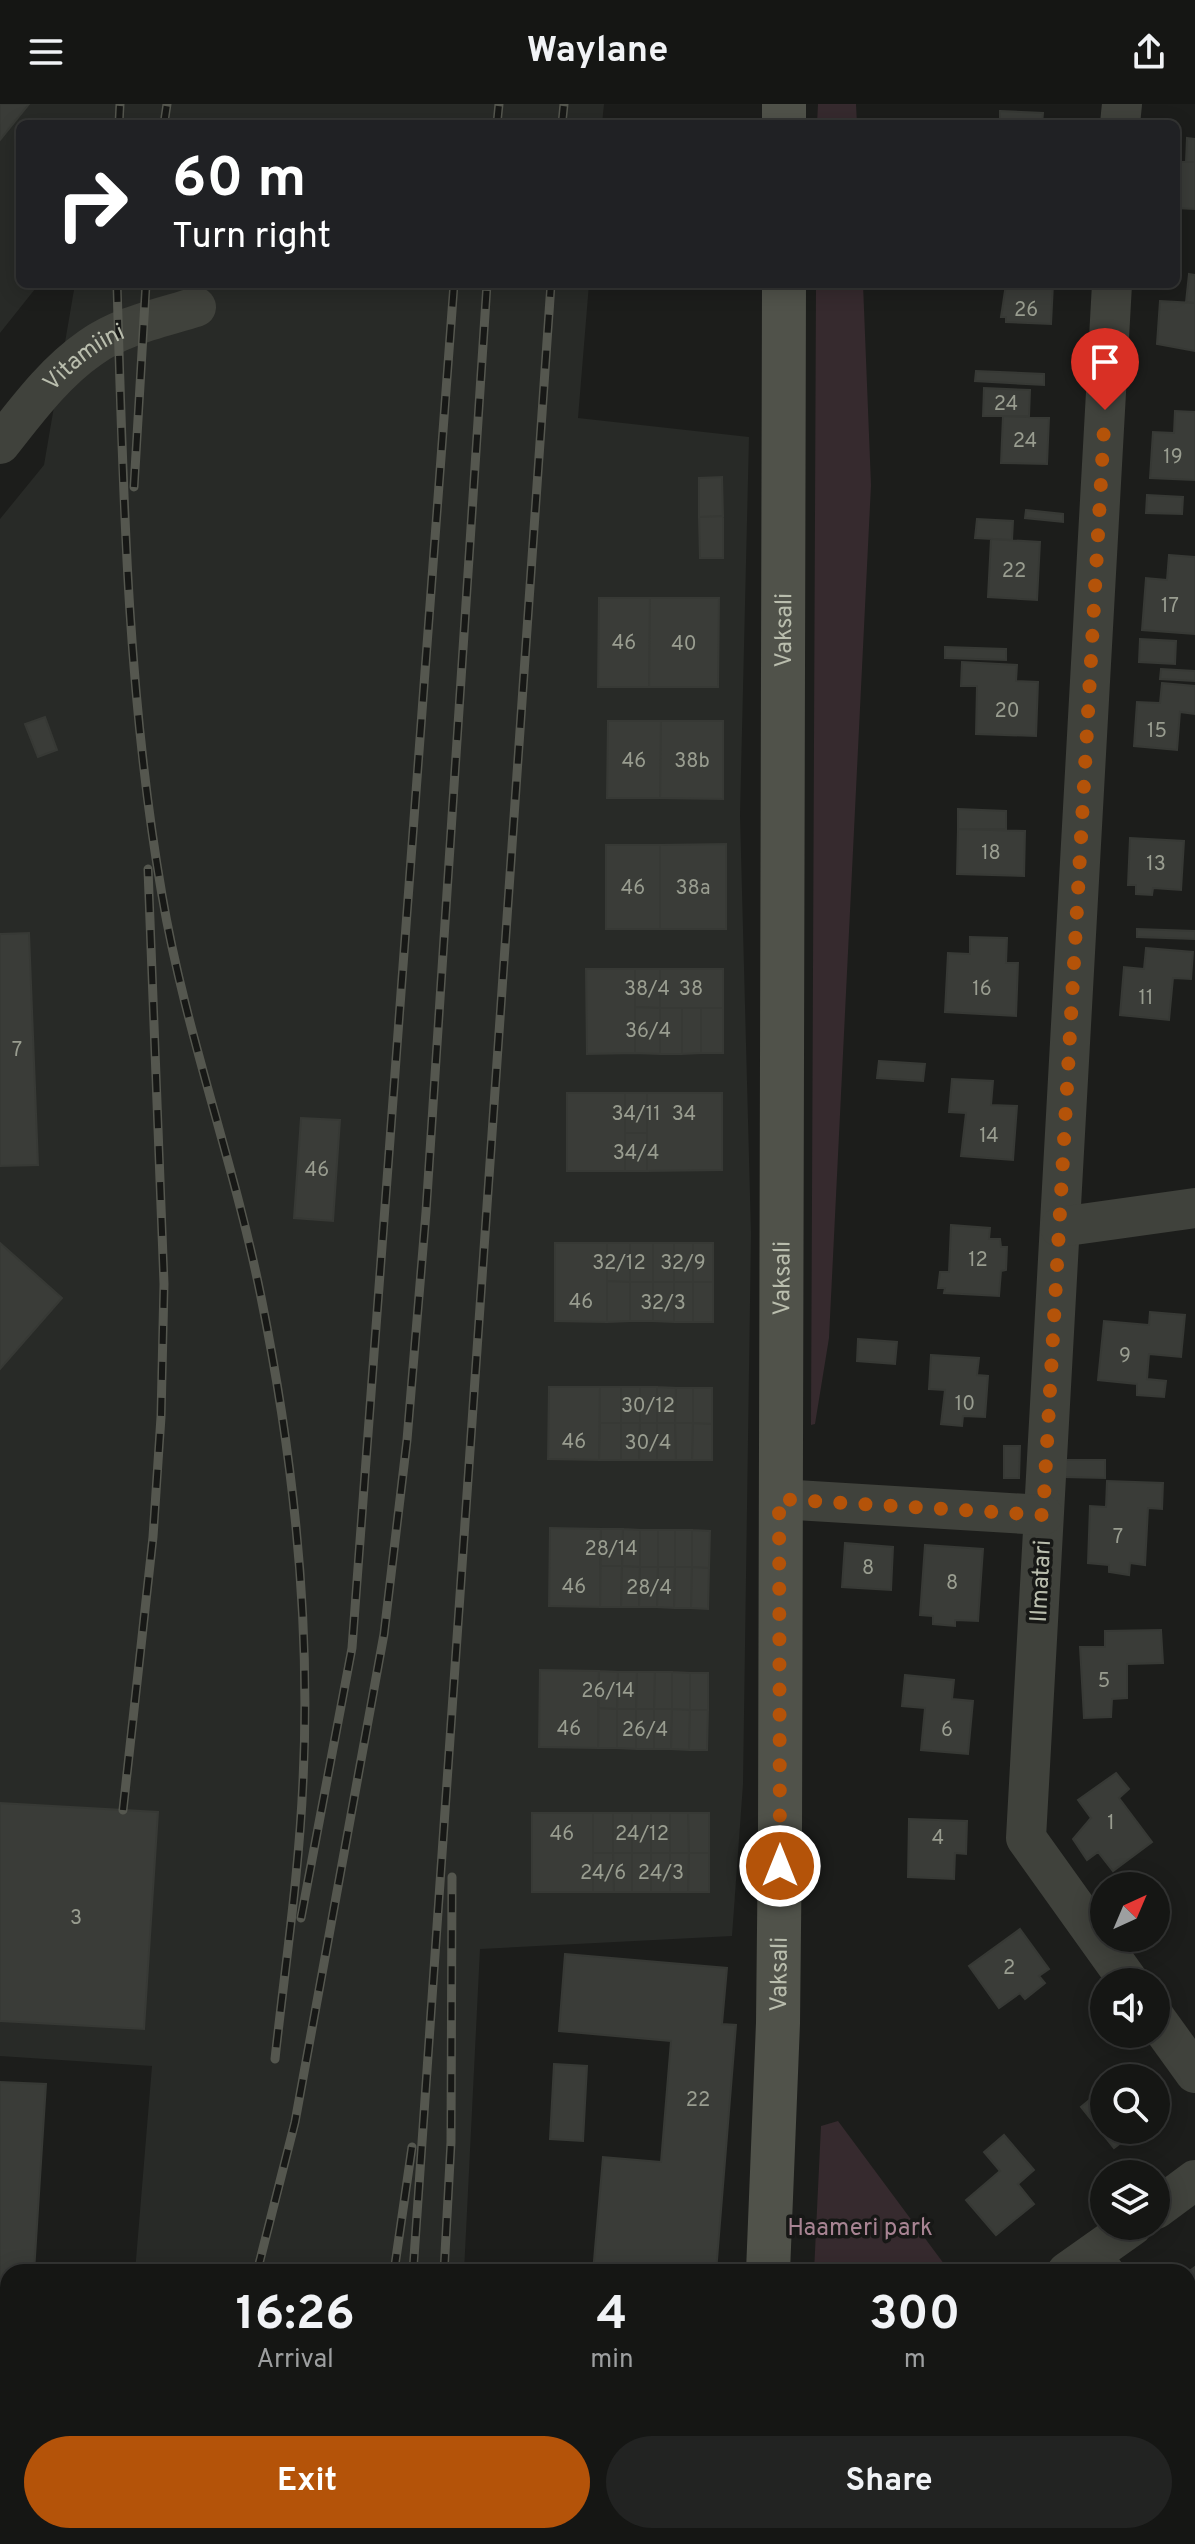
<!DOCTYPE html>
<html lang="en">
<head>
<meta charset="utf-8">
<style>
  body { margin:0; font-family:Overpass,sans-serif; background:#222322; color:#f1f3f6; height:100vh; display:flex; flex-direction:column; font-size:30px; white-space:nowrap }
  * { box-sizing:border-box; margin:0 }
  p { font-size:26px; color:#9d9fa0 }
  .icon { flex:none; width:44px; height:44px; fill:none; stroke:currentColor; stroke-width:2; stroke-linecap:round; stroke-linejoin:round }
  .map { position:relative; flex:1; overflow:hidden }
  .drawer { position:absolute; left:0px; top:2160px; width:1196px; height:280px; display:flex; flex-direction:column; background:#151614; border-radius:24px 24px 0 0; box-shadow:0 4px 20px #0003,0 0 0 2px #343534 }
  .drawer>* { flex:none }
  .guide { position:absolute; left:16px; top:16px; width:1164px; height:168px; border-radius:12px; box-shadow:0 4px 20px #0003,0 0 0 2px #343534; background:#202124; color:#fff; overflow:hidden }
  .needle { width:52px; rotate:44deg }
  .fabs { position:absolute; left:1090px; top:1768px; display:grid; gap:16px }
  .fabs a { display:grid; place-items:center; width:80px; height:80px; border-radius:50%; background:#151614; box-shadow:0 4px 20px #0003,0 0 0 2px #343534; font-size:40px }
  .pin { position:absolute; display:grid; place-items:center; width:68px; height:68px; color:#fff; margin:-82px -34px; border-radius:50% 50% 50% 0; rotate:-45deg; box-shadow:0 0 8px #0007 }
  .pin .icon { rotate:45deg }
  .me { position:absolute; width:88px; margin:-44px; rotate:0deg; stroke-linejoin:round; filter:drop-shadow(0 0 6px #0008) }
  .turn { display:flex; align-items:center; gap:28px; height:168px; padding:0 24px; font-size:36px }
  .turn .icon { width:104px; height:104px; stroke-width:2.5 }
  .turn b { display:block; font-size:56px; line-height:68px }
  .eta { display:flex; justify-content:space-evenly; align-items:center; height:136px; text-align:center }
  .eta b { font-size:48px; font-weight:700; line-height:56px }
  .cta { display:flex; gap:16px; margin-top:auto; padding:16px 24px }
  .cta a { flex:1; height:92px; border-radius:48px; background:#b45309; color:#fff; font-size:32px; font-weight:700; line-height:92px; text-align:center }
  .cta a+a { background:#222322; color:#f1f3f6 }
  header { display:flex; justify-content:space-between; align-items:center; height:104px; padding:0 24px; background:#151614; font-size:36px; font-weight:700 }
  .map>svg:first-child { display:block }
  .built { fill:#282a27 }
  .green { fill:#362a2e }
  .building { fill:#3a3c38; stroke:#373935; stroke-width:2 }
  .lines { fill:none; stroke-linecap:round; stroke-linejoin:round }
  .lane { stroke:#40423c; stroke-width:20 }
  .street { stroke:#40423c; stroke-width:40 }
  .secondary { stroke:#50524a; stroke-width:44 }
  .rail-casing { stroke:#55574f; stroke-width:9 }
  .rail { stroke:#171816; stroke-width:6; stroke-dasharray:18; stroke-linecap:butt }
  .route { stroke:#b45309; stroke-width:14; stroke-dasharray:0 25.2 }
  .labels { text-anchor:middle; stroke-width:7; stroke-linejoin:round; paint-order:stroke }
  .number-label { font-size:20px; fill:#999d90 }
  .street-label { font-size:24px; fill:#b9bdad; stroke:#171816 }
  .park-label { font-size:24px; fill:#a88493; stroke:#171816 }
</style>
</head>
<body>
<header><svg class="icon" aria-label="menu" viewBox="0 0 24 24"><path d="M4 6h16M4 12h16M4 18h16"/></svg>Waylane<svg class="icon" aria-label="share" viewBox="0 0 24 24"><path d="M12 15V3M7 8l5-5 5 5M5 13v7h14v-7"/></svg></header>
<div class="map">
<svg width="1195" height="2440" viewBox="0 0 1195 2440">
  <rect width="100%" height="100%" fill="#1c1d1b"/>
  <path class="built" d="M0,0h604l-2,20h-582v160h19l-39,49z
    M75,180h514l-11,134 171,19 -9,378 11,419 -8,550 -11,152 -252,13 -16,323h-329l17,-206 -152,-10v-1537l44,-54z
    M114,2432h336v8h-337z"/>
  <path class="green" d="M818,0h38l1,20h-40z
    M816,180h47l8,201 -42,853 -14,86 -4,1z
    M838,2017l112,151h-136l7,-146z"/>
  <path class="building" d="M0,0h29l-29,36z
    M1000,7l43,2 -1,11h-42z
    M1187,34l8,1v23h-9z
    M1176,58h19v47l-19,-1z
    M1189,170l6,1v28l-9,-1z
    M1006,180h47l-2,40 -45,-2v-5h-5z
    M1160,197l35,2v48l-38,-7z
    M976,267l68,3v11l-69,-4z
    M984,284l46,2 -1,26h-46z
    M1175,307l20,1v68l-45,-2 3,-46 21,1z
    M1003,312l46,2 -2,46 -46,-1z
    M722,373l1,39 -24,1v-39z
    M1147,391l36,2 -1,17 -36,-1z
    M1026,406l37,4v8l-38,-4z
    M723,412v42h-23l-1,-41z
    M977,415l36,2 -1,19 -37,-2z
    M991,435l49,3 -3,58 -49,-3z
    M1169,451l26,2v77l-53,-4 4,-52 21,2z
    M599,494h51l-1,89h-51z
    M650,494h69l-1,89h-69z
    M1140,535l36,2 -1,23 -36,-2z
    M945,543l61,2v11l-61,-2z
    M962,558l55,3 -1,16 22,1 -2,54 -60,-2 1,-48h-16z
    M1161,565l34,2v10l-35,-2z
    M1162,579l33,3v28l-15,-2 -3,38 -43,-4 3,-44 23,1z
    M45,613l12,33 -19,7 -13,-33z
    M608,617h53l-1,77h-53z
    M661,617h62v78l-63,-1z
    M958,705l48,2v18h-48z
    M958,725l67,2 -1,45 -67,-2z
    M1130,734l54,3 -3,49 -28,-2 -1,7 -16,-1v-9h-8z
    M726,740v85h-66v-84z
    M606,741h54v84h-54z
    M1137,825l58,2v8l-58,-2z
    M29,829l9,232 -38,1v-232z
    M970,833l37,1 -1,25h12l-2,53 -71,-4 3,-59 22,1z
    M1146,844l47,4 -2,27 -18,-1 -4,42 -49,-5 4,-48 20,2z
    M586,865h49v84l-48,1z
    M635,865h25v39l-25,-1z
    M660,865h63v39h-63z
    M635,903l25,1v46l-25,-1z
    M660,904h22v46h-22z
    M682,904h19v45l-19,1z
    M701,904h22v45h-22z
    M879,957l46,3 -2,17 -46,-3z
    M952,975l41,2 -2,24 26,1 -4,54 -52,-4 5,-43 -17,-1z
    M567,989h58v78h-58z
    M625,989h22v40h-22z
    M647,989h75v77l-75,1z
    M301,1014l39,2 -7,101 -39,-3z
    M625,1029h22v38h-22z
    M951,1121l39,3 -1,11h11l1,8h6l-1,23 -5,1 -2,25 -55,-3 1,-5h-7l2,-16h9z
    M0,1139l62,55 -62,71z
    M555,1139h52v79l-52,-1z
    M607,1139h23v39l-23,-1z
    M630,1139h23v39h-23z
    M653,1139h21v39h-21z
    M674,1139h19v39h-19z
    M693,1139h20v39h-20z
    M607,1177l23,1v39l-23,1z
    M630,1178h23v39h-23z
    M653,1178h21v40l-21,-1z
    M674,1178h19v40h-19z
    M693,1178h20v40h-20z
    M1150,1208l35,3 -4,42 -32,-3 -2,25 19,2 -2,16 -27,-2v-11l-39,-4 6,-59 45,4z
    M858,1235l39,3 -2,22 -38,-3z
    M931,1251l48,3 -2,17 11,1 -3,41 -22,-1 -1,10 -21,-2 4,-34 -16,-1z
    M549,1283h51l-1,73 -51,-1z
    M600,1283h21v36h-21z
    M621,1283h19v36h-19z
    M640,1283h17v36h-17z
    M657,1283l19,1 -1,35h-18z
    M676,1284h17v35h-18z
    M693,1284h19v36l-19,-1z
    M600,1319h21v37h-22z
    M621,1319h19l-1,37h-18z
    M640,1319h17v37h-18z
    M657,1319h18l1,37h-19z
    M675,1319h18l-1,37h-16z
    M693,1319l19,1v36h-20z
    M1004,1342h16l-1,32h-15z
    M1065,1356h40v18l-41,-1z
    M1107,1377l56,2 -1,26 -14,-1 -3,57 -15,-2 -1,12 -20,-3v-7l-21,-2 2,-57 16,1z
    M550,1424l51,1 -1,78 -51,-1z
    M601,1425h22l-1,37h-22z
    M623,1425l17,1v37l-18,-1z
    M640,1426h18v37h-18z
    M658,1426h17v37h-17z
    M675,1426h17v37h-17z
    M692,1426l18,1 -1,37 -17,-1z
    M845,1439l48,4 -2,43 -49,-3z
    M925,1441l58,4 -5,72 -23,-1v6l-22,-2v-8l-13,-1z
    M600,1462h22l-1,41h-21z
    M622,1462l18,1 -1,40h-18z
    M640,1463h18l-1,40h-18z
    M658,1463h17l-1,41 -17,-1z
    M675,1463h17l-1,41h-17z
    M692,1463l17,1 -1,41 -17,-1z
    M1161,1526l2,33 -36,1v34l-15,1 -1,18 -27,1 -4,-71h25v-16z
    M540,1566l59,1 -1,77 -59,-1z
    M599,1567l19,1 -1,37 -19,-1z
    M618,1568h19l-1,37h-19z
    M637,1568h18l-1,37h-18z
    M655,1568h17v37h-18z
    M672,1568l18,1v37l-18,-1z
    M690,1569h18v37h-18z
    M905,1571l49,5 -2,19 21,2 -5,53 -47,-4 4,-42 -23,-2z
    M598,1604l19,1v39h-19z
    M617,1605h19v40l-19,-1z
    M636,1605h18v40h-18z
    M654,1605h18l-1,40h-17z
    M672,1605l18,1 -1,40 -18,-1z
    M690,1606h18l-1,40h-18z
    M1116,1669l13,16 -10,9 33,44 -39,29 -15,-19 -11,8 -14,-21 18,-21 -13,-18z
    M0,1699l158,9 -14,217 -144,-8z
    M532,1709h61v79h-61z
    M593,1709h20v40h-20z
    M613,1709h19v40h-19z
    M632,1709h19v40h-19z
    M651,1709h19v40h-19z
    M670,1709h18l1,40h-19z
    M688,1709h21v40h-20z
    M909,1715l58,2 -1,33 -11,-1 -1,26 -46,-2z
    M593,1749h20l1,39h-21z
    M613,1749h19v39h-18z
    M632,1749h19v39h-19z
    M651,1749h19v39h-19z
    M670,1749h19l-1,39h-18z
    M689,1749h20v39h-21z
    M1156,1789l13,17 -13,9z
    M1020,1825l29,40 -10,7 6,7 -20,16 -5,-6 -21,15 -30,-42z
    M565,1850l162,14 -5,56 14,1 -20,247h-123l10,-115 58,5 10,-121 -112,-10z
    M554,1960l33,2 -4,75 -33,-2z
    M1135,1960l11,14h-29z
    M0,1978l46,2 -12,188h-26v264l10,2 -18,-1z
    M1104,1984v42h33l-23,18 -33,-41z
    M1156,1987l13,16 -12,10 4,5 -5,4z
    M1004,2031l30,35 -16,14 16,20 -38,31 -30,-35 34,-29 -16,-19z
    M1195,2163v31l-7,-10v-16z
    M531,2432h34l-1,8h-33z"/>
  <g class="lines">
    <path class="lane" d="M1100,2146l16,22
      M1188,2270l7,10"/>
    <g class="street">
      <path d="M1120,20l2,-20"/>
      <path d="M1112,180l-86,1554 103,144"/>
      <path id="s1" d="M0,340c27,-34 54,-71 90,-96 30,-22 71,-30 106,-41"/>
      <path d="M1060,1123l135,-19"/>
      <path d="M779,1395l264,16"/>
      <path d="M1156,1915l39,54"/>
      <path d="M1156,2105l39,-29"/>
      <path d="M1067,2168l65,-46"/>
    </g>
    <g class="secondary">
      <path d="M784,20v-20"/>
      <path id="s2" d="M768,2168l10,-249 2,-188 4,-1551"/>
      <path d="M743,2440l1,-8"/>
    </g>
    <defs>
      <path id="rail" d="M119,20l1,-20
        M164,20l3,-20
        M497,20l2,-20
        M562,20l2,-20
        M117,180c6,203 10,410 45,611 23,136 72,267 99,402 32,158 50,324 42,484 -4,93 -18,186 -28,278
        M134,383l12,-203
        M123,1706l30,-273 8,-120 3,-133 -16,-415
        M301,1814l51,-270 102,-1364
        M257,2168l38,-150 89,-488 23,-194 19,-228 61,-928
        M394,2168l18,-125
        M413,2168l138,-1988
        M444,2168l7,-130 1,-265
        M361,2440l1,-8
        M393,2440l1,-8
        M427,2440l1,-8"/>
    </defs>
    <use href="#rail" class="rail-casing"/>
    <use href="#rail" class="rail"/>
  </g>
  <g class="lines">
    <path class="route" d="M780,1762l-1,-367 264,16 62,-1105"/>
  </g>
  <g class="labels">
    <g class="number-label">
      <text x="1026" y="212">26</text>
      <text x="1006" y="306">24</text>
      <text x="1025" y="343">24</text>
      <text x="1173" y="359">19</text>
      <text x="1014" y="473">22</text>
      <text x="1170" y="508">17</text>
      <text x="624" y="545">46</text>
      <text x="684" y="546">40</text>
      <text x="1007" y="613">20</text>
      <text x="1157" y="633">15</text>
      <text x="634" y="663">46</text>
      <text x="692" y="663">38b</text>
      <text x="991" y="755">18</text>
      <text x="1156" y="766">13</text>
      <text x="633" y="790">46</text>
      <text x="693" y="790">38a</text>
      <text x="647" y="891">38/4</text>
      <text x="691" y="891">38</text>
      <text x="982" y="891">16</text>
      <text x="1146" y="900">11</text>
      <text x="648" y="933">36/4</text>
      <text x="17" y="952">7</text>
      <text x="636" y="1016">34/11</text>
      <text x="684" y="1016">34</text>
      <text x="989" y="1038">14</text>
      <text x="636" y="1055">34/4</text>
      <text x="317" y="1072">46</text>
      <text x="978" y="1162">12</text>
      <text x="619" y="1165">32/12</text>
      <text x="683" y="1165">32/9</text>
      <text x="581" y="1204">46</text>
      <text x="663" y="1205">32/3</text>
      <text x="1125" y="1258">9</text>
      <text x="965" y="1306">10</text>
      <text x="648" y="1308">30/12</text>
      <text x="574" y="1344">46</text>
      <text x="648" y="1345">30/4</text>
      <text x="1118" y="1439">7</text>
      <text x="611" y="1451">28/14</text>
      <text x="868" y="1470">8</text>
      <text x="952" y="1485">8</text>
      <text x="574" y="1489">46</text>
      <text x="649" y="1490">28/4</text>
      <text x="1104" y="1583">5</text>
      <text x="608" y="1593">26/14</text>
      <text x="569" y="1631">46</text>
      <text x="645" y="1632">26/4</text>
      <text x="947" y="1632">6</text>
      <text x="1111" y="1725">1</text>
      <text x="562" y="1736">46</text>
      <text x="642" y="1736">24/12</text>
      <text x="938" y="1740">4</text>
      <text x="603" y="1775">24/6</text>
      <text x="661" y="1775">24/3</text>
      <text x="76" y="1820">3</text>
      <text x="1009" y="1870">2</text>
      <text x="698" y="2002">22</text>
    </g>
    <g class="street-label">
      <text dy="8" stroke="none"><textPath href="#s1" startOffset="122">Vitamiini</textPath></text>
      <text dy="8" stroke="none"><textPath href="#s2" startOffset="1642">Vaksali</textPath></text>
      <text dy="8" stroke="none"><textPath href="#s2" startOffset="994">Vaksali</textPath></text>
      <text transform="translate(1040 1477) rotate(-87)" y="8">Ilmatari</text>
      <text dy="8" stroke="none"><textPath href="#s2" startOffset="298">Vaksali</textPath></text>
    </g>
    <g class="park-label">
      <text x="860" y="2131">Haameri park</text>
    </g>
  </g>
</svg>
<div class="fabs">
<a><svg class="needle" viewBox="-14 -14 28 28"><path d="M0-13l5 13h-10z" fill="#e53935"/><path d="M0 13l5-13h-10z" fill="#9d9fa0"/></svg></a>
<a><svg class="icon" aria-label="sound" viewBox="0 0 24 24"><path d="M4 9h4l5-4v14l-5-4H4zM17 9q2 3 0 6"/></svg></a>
<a><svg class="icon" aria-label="search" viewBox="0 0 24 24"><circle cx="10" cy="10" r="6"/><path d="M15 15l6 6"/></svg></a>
<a><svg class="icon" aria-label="layers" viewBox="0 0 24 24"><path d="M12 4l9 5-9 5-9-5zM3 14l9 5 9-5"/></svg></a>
</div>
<div class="pin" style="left:1105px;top:306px;background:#d93025"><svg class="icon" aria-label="arrive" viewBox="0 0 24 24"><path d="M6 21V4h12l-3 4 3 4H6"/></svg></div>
<svg class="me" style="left:780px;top:1762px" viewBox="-20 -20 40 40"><circle r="17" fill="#b45309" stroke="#fff" stroke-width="3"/><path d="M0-11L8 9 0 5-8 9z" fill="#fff"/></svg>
<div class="guide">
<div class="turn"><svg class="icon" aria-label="right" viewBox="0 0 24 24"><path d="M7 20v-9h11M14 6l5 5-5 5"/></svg><div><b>60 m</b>Turn right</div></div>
</div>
<section class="drawer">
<div class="eta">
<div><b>16:26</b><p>Arrival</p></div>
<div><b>4</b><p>min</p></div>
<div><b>300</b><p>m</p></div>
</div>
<div class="cta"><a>Exit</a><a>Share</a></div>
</section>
</div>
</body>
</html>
